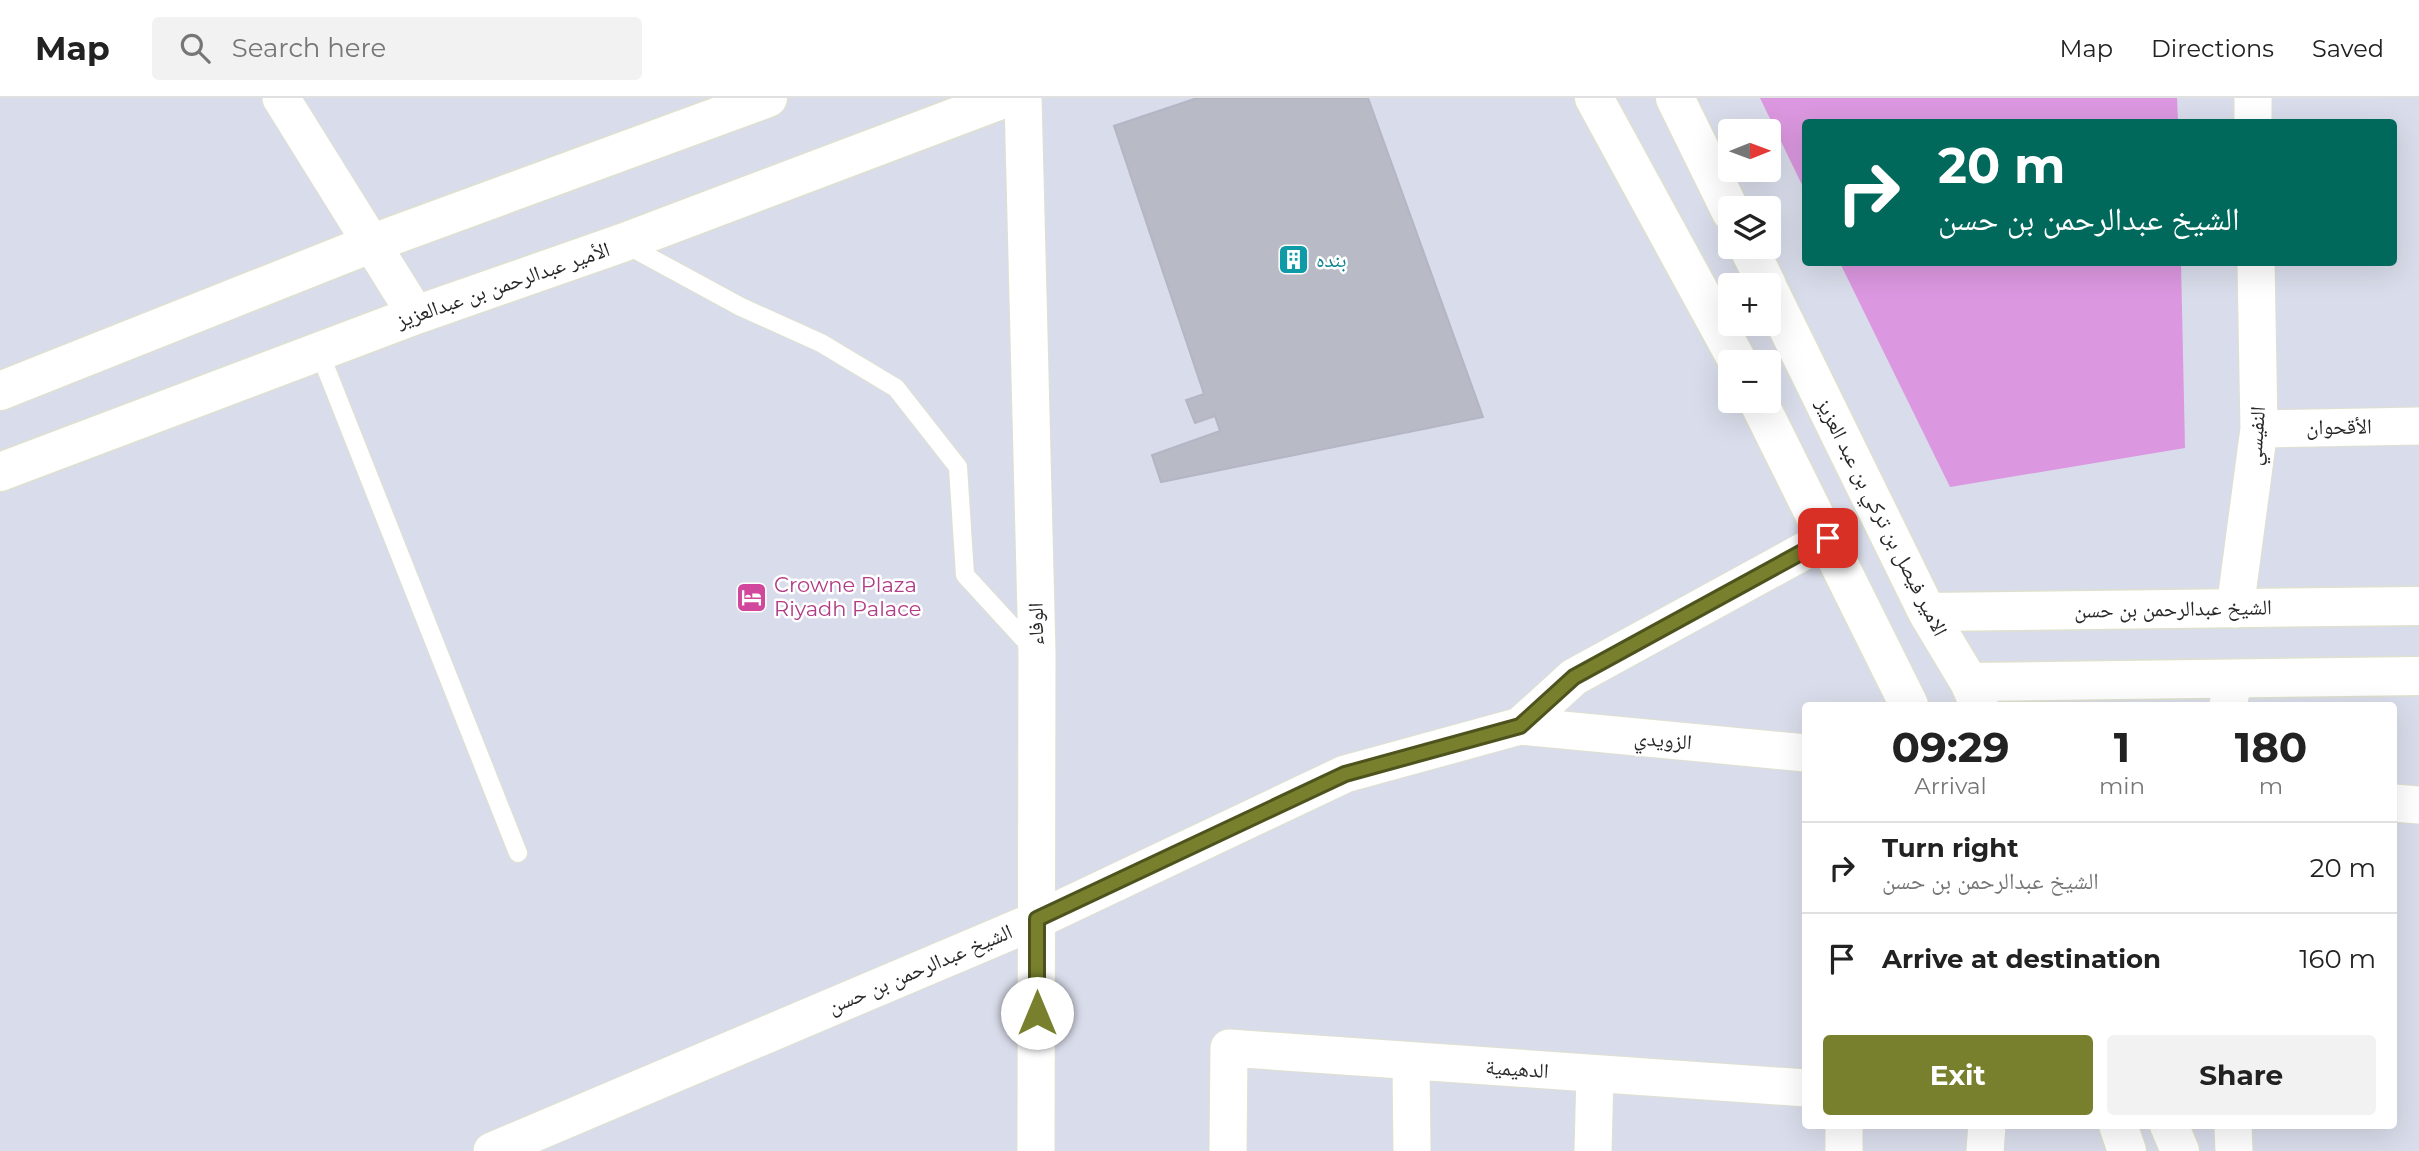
<!DOCTYPE html>
<html lang="en">
<head>
<meta charset="utf-8">
<style>
  body { margin:0; font-family:Montserrat,"Noto Naskh Arabic",sans-serif; background:#f2f2f2; color:#222; height:100vh; display:flex; flex-direction:column; font-size:26px; white-space:nowrap }
  * { box-sizing:border-box; margin:0 }
  p { font-size:23px; color:#767676 }
  .icon { flex:none; width:38px; height:38px; fill:none; stroke:currentColor; stroke-width:2; stroke-linecap:round; stroke-linejoin:round }
  .map { position:relative; flex:1; overflow:hidden }
  .sheet { position:absolute; left:1802px; top:604px; width:595px; height:427px; display:flex; flex-direction:column; background:#fff; border-radius:7px; box-shadow:0 7px 28px #0002 }
  .sheet>* { flex:none }
  .guide { position:absolute; left:1802px; top:21px; width:595px; height:147px; border-radius:7px; box-shadow:0 7px 28px #0002; background:#00695c; color:#fff; overflow:hidden }
  .needle { width:46px; rotate:89deg }
  .buttons { position:absolute; left:1718px; top:21px; display:grid; gap:14px }
  .buttons a { display:grid; place-items:center; width:63px; height:63px; border-radius:7px; background:#fff; box-shadow:0 7px 28px #0002; font-size:35px }
  .pin { position:absolute; display:grid; place-items:center; width:60px; height:60px; color:#fff; margin:-30px; border-radius:14px; box-shadow:0 4px 10px #0006 }
  .me { position:absolute; width:77px; margin:-38px; rotate:0deg; stroke-linejoin:round; filter:drop-shadow(0 0 5px #0008) }
  .turn { display:flex; align-items:center; gap:24px; height:147px; padding:0 21px; font-size:32px }
  .turn .icon { width:91px; height:91px; stroke-width:2.5 }
  .turn b { display:block; font-size:49px; line-height:60px }
  .eta { display:flex; justify-content:space-evenly; align-items:center; height:119px; text-align:center }
  .eta b { font-size:42px; font-weight:700; line-height:49px }
  .primary-button { display:flex; gap:14px; margin-top:auto; padding:14px 21px }
  .primary-button a { flex:1; height:80px; border-radius:7px; background:#78802e; color:#fff; font-size:28px; font-weight:700; line-height:80px; text-align:center }
  .primary-button a+a { background:#f2f2f2; color:#222 }
  ul { padding:0; list-style:none }
  li { display:flex; align-items:center; gap:21px; height:91px; padding:0 21px; border-top:2px solid #e0e0e0 }
  li div { flex:1 }
  li b { display:block; font-size:26px }
  li em { font-style:normal }
  header { display:flex; align-items:center; gap:42px; box-sizing:border-box; height:98px; padding:0 35px; background:#fff; border-bottom:2px solid #e0e0e0 }
  header strong { font-size:33px }
  nav { display:flex; gap:38px; margin-inline-start:auto; font-size:24px }
  .search { width:490px; height:63px; background:#f2f2f2; display:flex; align-items:center; gap:18px; box-sizing:border-box; padding:0 24px; border-radius:7px; color:#767676; font-size:26px }
  .map>svg:first-child { display:block }
  .green { fill:#db97df }
  .building { fill:#b8bac5; stroke:#b4b5c5; stroke-width:2 }
  .lines { fill:none; stroke-linecap:round; stroke-linejoin:round }
  .lane-casing { stroke:#dfe1cf; stroke-width:20 }
  .street-casing { stroke:#dfe1cf; stroke-width:39 }
  .secondary-casing { stroke:#dfe1cf; stroke-width:41 }
  .lane { stroke:#fff; stroke-width:18 }
  .street { stroke:#fff; stroke-width:37 }
  .secondary { stroke:#fff; stroke-width:38 }
  .route-casing { stroke:#4e531e; stroke-width:18 }
  .route { stroke:#78802e; stroke-width:12 }
  .labels { text-anchor:middle; stroke-width:5; stroke-linejoin:round; paint-order:stroke }
  .culture-label { font-size:21px; fill:#0d838f; stroke:#fff; text-anchor:start }
  .street-label { font-size:21px; fill:#282828; stroke:#fff }
  .hotel-label { font-size:21px; fill:#b23c85; stroke:#fff; text-anchor:start }
</style>
</head>
<body>
<header>
<strong>Map</strong>
<div class="search"><svg class="icon" aria-label="search" viewBox="0 0 24 24"><circle cx="10" cy="10" r="6"/><path d="M15 15l6 6"/></svg>Search here</div>
<nav><a>Map</a><a>Directions</a><a>Saved</a></nav>
</header>
<div class="map">
<svg width="2419" height="1053" viewBox="0 0 2419 1053">
  <rect width="100%" height="100%" fill="#d9dcea"/>
  <path class="green" d="M1760,0h417l1,24h-372v71z
    M1840,165h341l4,185 -235,39z"/>
  <path class="building" d="M1197,0h171l115,319 -322,65 -9,-27 68,-24 -5,-15 -20,7 -9,-23 18,-6 -90,-268z"/>
  <g class="lines">
    <defs>
      <path id="lane" d="M625,146l116,63 80,36 75,45 62,79 7,108 68,74
        M319,253l199,502"/>
      <path id="street" d="M281,0l135,217
        M1023,0l14,555 -1,498
        M2253,0v24
        M2259,331l160,-3
        M2235,511l24,-180 -3,-167
        M2228,607l6,-26
        M1520,628l286,27
        M2394,705l25,2
        M1411,964l1,89
        M2233,1027l1,26
        M492,1053l545,-231 308,-146 175,-48 54,-49 254,-139
        M1228,1053l1,-103 577,40
        M1593,1053l2,-77
        M1844,1053v-26
        M1985,1053l2,-26"/>
      <path id="secondary" d="M1594,0l144,264
        M1675,0l56,114
        M1748,149l19,38
        M1769,192l158,322 42,70 10,23
        M0,293l370,-147 398,-146
        M1758,303l151,304
        M0,374l416,-157 206,-72 384,-145
        M1927,514l492,-6
        M1969,584l450,-6
        M2118,1027l9,26
        M2169,1027l11,26"/>
    </defs>
    <use href="#lane" class="lane-casing"/>
    <use href="#street" class="street-casing"/>
    <use href="#secondary" class="secondary-casing"/>
    <use href="#lane" class="lane"/>
    <use href="#street" class="street"/>
    <use href="#secondary" class="secondary"/>
  </g>
  <g class="lines">
    <defs>
      <path id="route" d="M1037,915v-94l308,-145 175,-48 54,-49 254,-139"/>
    </defs>
    <use href="#route" class="route-casing"/>
    <use href="#route" class="route"/>
  </g>
  <defs>
    <symbol id="building-square" viewBox="-11 -11 22 22"><rect x="-9" y="-9" width="18" height="18" rx="4" fill="#0f9aa8" stroke="#fff"/><path d="M-4-6H4V6H1V3H-1V6H-4ZM-2.5-4.3h1.7v1.8h-1.7ZM.8-4.3h1.7v1.8H.8ZM-2.5-1h1.7V.8h-1.7ZM.8-1h1.7V.8H.8Z" fill="#fff"/></symbol>
    <symbol id="hotel-square" viewBox="-11 -11 22 22"><rect x="-9" y="-9" width="18" height="18" rx="4" fill="#d1479c" stroke="#fff"/><path d="M-6-4.5h1.5V1H6V5H4.5V3h-9V5H-6ZM-4 0a1.8 1.8 0 1 1 3.6 0ZM.5 0V-2.5h3Q6-2.5 6 0Z" fill="#fff"/></symbol>
  </defs>
  <g fill-rule="evenodd">
    <use href="#building-square" x="1276" y="144" width="35" height="35"/>
    <use href="#hotel-square" x="734" y="482" width="35" height="35"/>
  </g>
  <g class="labels">
    <g class="culture-label">
      <text x="1316" y="169">بنده</text>
    </g>
    <g class="street-label">
      <text transform="translate(503 187) rotate(-19)" y="7">الأمير عبدالرحمن بن عبدالعزيز</text>
      <text transform="translate(2339 329) rotate(-1)" y="7">الأقحوان</text>
      <text transform="translate(2256 338) rotate(-86)" y="7">النفيسي</text>
      <text transform="translate(1882 419) rotate(63)" y="7">الامير فيصل بن تركي بن عبد العزيز</text>
      <text transform="translate(2173 511) rotate(-1)" y="7">الشيخ عبدالرحمن بن حسن</text>
      <text transform="translate(1036 526) rotate(-91)" y="7">الوفاء</text>
      <text transform="translate(1663 642) rotate(5)" y="7">الزويدي</text>
      <text transform="translate(920 871) rotate(-23)" y="7">الشيخ عبدالرحمن بن حسن</text>
      <text transform="translate(1517 971) rotate(4)" y="7">الدهيمية</text>
    </g>
    <g class="hotel-label">
      <text x="774" y="494">Crowne Plaza<tspan x="774" dy="24">Riyadh Palace</tspan></text>
    </g>
  </g>
</svg>
<div class="buttons">
<a><svg class="needle" viewBox="-14 -14 28 28"><path d="M0-13l5 13h-10z" fill="#e53935"/><path d="M0 13l5-13h-10z" fill="#767676"/></svg></a>
<a><svg class="icon" aria-label="layers" viewBox="0 0 24 24"><path d="M12 4l9 5-9 5-9-5zM3 14l9 5 9-5"/></svg></a>
<a>+</a>
<a>−</a>
</div>
<div class="pin" style="left:1828px;top:440px;background:#d93025"><svg class="icon" aria-label="arrive" viewBox="0 0 24 24"><path d="M6 21V4h12l-3 4 3 4H6"/></svg></div>
<svg class="me" style="left:1037px;top:915px" viewBox="-20 -20 40 40"><circle r="19" fill="#fff"/><path d="M0-13L10 11 0 6-10 11z" fill="#78802e"/></svg>
<div class="guide">
<div class="turn"><svg class="icon" aria-label="right" viewBox="0 0 24 24"><path d="M7 20v-9h11M14 6l5 5-5 5"/></svg><div><b>20 m</b>الشيخ عبدالرحمن بن حسن</div></div>
</div>
<section class="sheet">
<div class="eta">
<div><b>09:29</b><p>Arrival</p></div>
<div><b>1</b><p>min</p></div>
<div><b>180</b><p>m</p></div>
</div>
<ul>
<li><svg class="icon" aria-label="right" viewBox="0 0 24 24"><path d="M7 20v-9h11M14 6l5 5-5 5"/></svg><div><b>Turn right</b><p>الشيخ عبدالرحمن بن حسن</p></div><em>20 m</em></li>
<li><svg class="icon" aria-label="arrive" viewBox="0 0 24 24"><path d="M6 21V4h12l-3 4 3 4H6"/></svg><div><b>Arrive at destination</b></div><em>160 m</em></li>
</ul>
<div class="primary-button"><a>Exit</a><a>Share</a></div>
</section>
</div>
</body>
</html>
